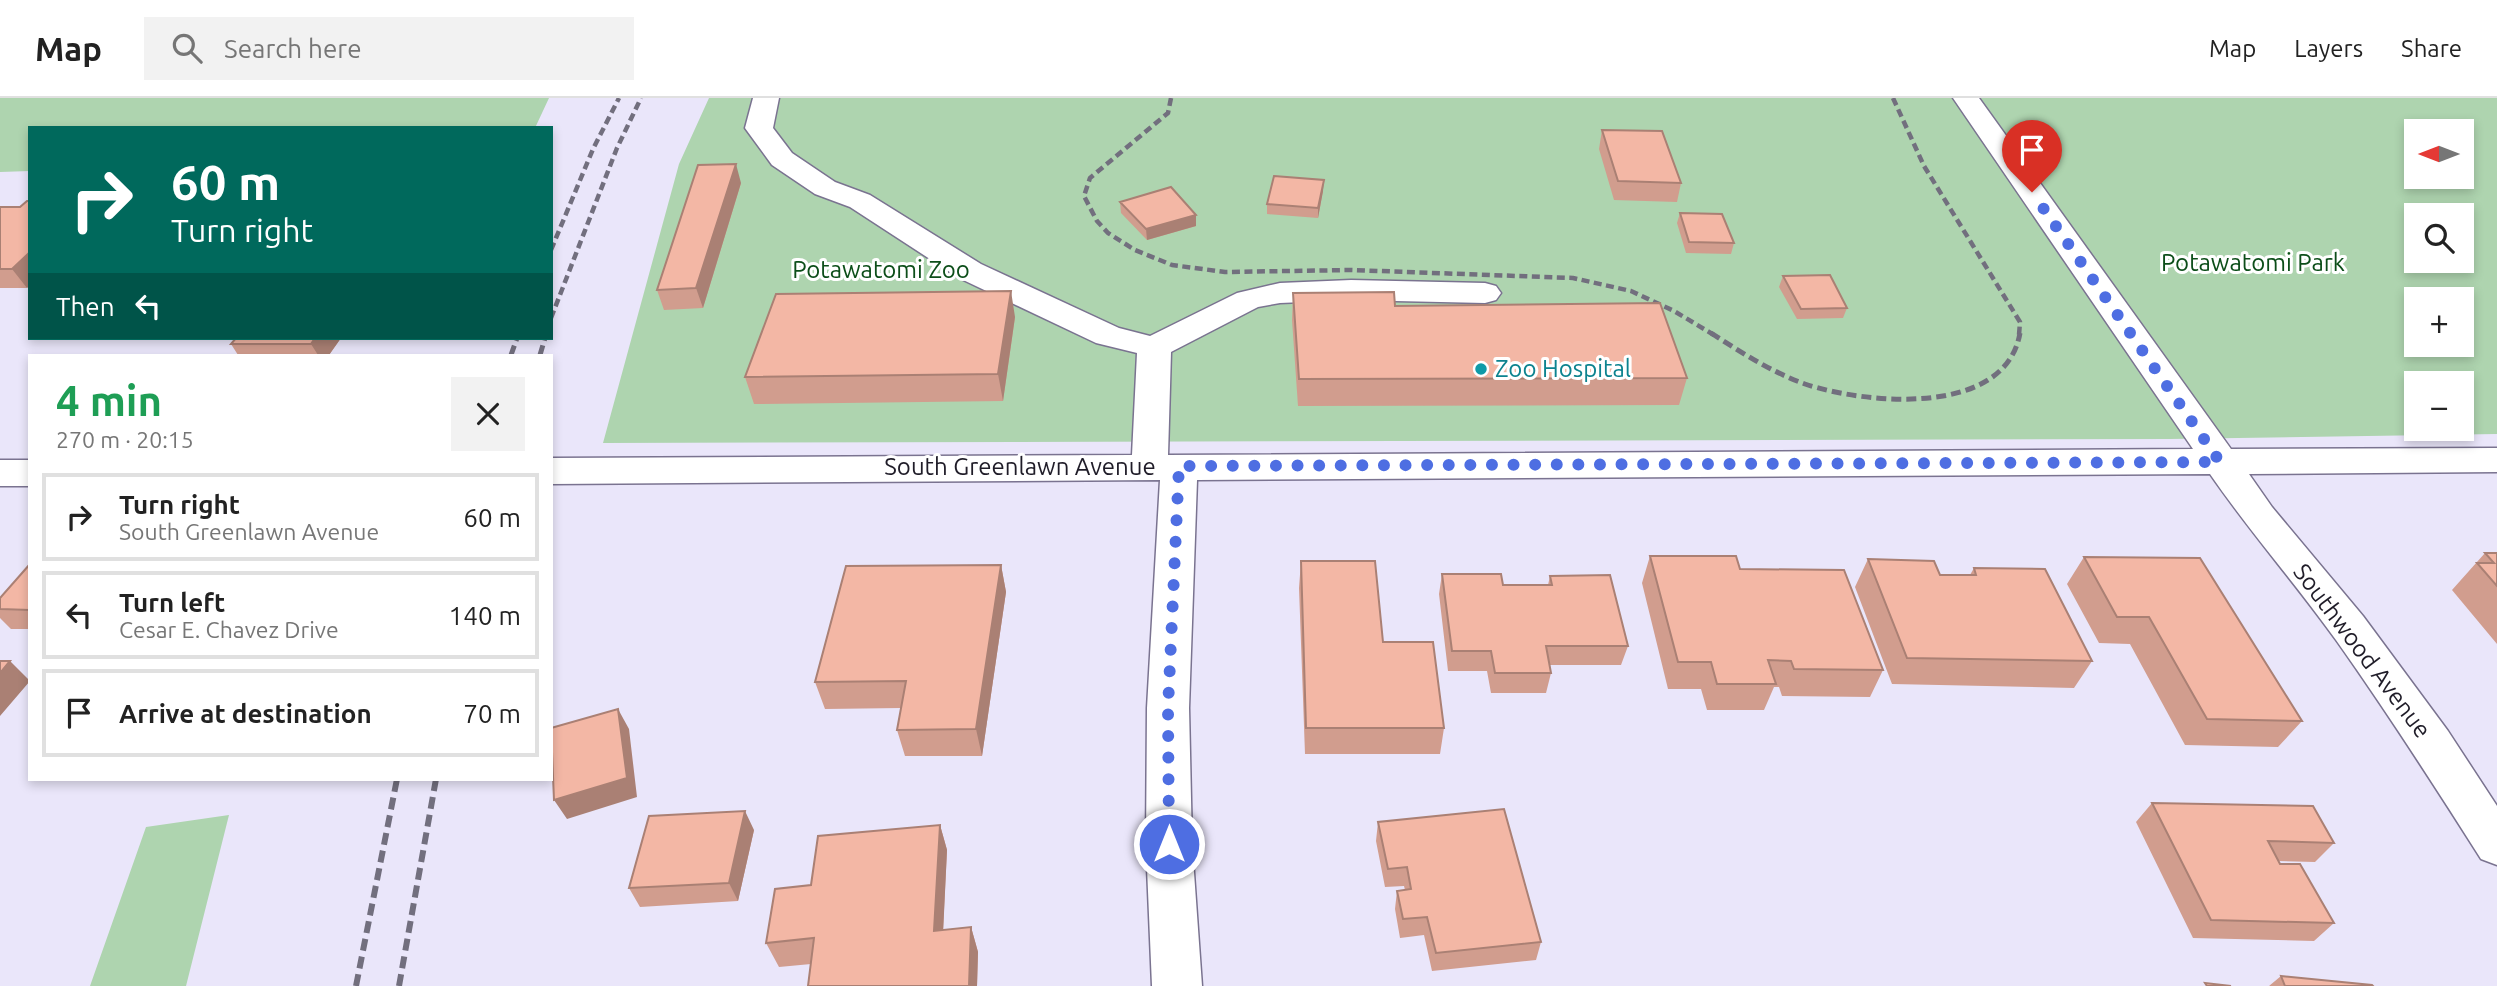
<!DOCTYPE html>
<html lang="en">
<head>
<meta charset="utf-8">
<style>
  body { margin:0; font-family:Ubuntu,sans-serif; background:#f2f2f2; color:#222; height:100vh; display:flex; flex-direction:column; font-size:26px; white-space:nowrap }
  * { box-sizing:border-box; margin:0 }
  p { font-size:23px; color:#767676 }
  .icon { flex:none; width:38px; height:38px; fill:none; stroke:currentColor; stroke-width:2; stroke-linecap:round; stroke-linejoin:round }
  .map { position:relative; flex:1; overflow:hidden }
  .side { position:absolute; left:28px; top:256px; width:525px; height:427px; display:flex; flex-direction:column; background:#fff; border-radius:0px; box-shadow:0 4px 10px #0003 }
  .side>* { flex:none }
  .top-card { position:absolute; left:28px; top:28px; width:525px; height:214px; border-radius:0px; box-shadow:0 4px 10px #0003; background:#00695c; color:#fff; overflow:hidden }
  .needle { width:46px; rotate:270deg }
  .buttons { position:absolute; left:2404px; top:21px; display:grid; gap:14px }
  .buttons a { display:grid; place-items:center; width:70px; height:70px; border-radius:0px; background:#fff; box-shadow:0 4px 10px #0003; font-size:35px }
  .pin { position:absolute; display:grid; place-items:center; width:60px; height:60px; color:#fff; margin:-72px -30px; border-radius:50% 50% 50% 0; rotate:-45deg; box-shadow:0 0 7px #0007 }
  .pin .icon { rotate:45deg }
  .me { position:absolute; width:77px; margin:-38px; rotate:0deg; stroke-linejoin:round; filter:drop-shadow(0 0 5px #0008) }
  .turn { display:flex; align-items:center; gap:24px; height:147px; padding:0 28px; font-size:32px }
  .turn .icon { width:91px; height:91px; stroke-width:2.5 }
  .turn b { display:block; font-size:49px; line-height:60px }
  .then { display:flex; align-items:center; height:66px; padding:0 28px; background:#0003; gap:14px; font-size:26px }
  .round { display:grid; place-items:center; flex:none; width:74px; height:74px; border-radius:0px; background:#f2f2f2 }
  .summary { display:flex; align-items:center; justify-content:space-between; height:119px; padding:0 28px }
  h1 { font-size:42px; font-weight:600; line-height:52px; color:#1e9e55 }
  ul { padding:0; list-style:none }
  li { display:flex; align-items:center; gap:21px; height:88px; margin:0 14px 10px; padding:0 14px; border:4px solid #e0e0e0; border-radius:0px }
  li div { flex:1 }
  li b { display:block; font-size:26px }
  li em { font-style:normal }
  header { display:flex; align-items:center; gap:42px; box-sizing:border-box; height:98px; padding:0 35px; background:#fff; border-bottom:2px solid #e0e0e0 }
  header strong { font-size:33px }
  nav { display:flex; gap:38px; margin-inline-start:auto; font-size:24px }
  .search { width:490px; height:63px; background:#f2f2f2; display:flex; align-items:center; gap:18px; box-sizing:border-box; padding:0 24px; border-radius:0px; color:#767676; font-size:26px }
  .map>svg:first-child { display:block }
  .green { fill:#aed4af; fill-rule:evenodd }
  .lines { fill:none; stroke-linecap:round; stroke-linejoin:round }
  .minor-casing { stroke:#7a7390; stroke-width:3 }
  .minor { fill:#fff; fill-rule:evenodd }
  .rail-far2 { stroke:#726f7e; stroke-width:4.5; stroke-dasharray:8 4.5; stroke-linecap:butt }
  .rail-far1 { stroke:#726f7e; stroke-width:5; stroke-dasharray:10 5; stroke-linecap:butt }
  .rail { stroke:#726f7e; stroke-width:6; stroke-dasharray:12 6; stroke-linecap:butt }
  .wall { fill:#d19d8e }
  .shaded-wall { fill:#aa8074 }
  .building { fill:#f3b7a5; stroke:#aa8074; stroke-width:2 }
  .route { stroke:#4e6ee2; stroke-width:12; stroke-dasharray:0 21.6 }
  .culture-dot { fill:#0f9aa8; stroke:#fff; stroke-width:2.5 }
  .labels { text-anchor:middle; stroke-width:6; stroke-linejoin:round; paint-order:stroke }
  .park-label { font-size:24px; fill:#0c4e19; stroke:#fff }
  .culture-label { font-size:24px; fill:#0d838f; stroke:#fff; text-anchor:start }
  .street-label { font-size:24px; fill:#1f1c28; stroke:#fff }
</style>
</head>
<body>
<header>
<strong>Map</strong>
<div class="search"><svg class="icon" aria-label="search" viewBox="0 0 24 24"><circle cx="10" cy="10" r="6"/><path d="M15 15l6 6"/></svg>Search here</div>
<nav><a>Map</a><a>Layers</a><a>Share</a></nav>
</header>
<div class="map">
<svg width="2497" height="888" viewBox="0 0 2497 888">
  <rect width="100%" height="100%" fill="#eae6fa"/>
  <path class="green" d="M0,0h549l-14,30h-505v43l-30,1z
    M709,0h1788v336l-327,5 -1567,4 76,-279zM2417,33h45v46h-45zM2417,117h45v46h-45zM2417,201h45v46h-45zM2417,285h45v46h-45z
    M229,717l-43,171h-96l56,-159z"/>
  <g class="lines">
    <defs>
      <path id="minor" d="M753,0h26l-6,30 19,25 43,29 35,13 111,69 138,64 31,8 87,-43 43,-10 71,-3 134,3 11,3 5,7 -5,7 -11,3 -134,-3 -71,3 -22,4 -87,45 -3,103 1025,-6 -240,-351h26l252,351 266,-1v24l-248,2 23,33 91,109 85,115 49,75v59l-16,-6c-47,-74 -94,-147 -145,-219 -40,-56 -86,-108 -126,-166l-1013,6 -8,228 3,136 10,142h-50l-6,-142 1,-136 13,-228 -609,4v-26l581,-3 5,-102 -41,-10 -137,-65 -109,-71 -35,-13 -43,-29 -27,-37z
        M0,362h30v26h-30z"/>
    </defs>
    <use href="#minor" class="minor-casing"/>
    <use href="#minor" class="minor"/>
    <path class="rail-far2" d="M1171,0l-3,15 -78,65 -6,18 13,25 11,12 27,17 37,15 53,7 127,-2 221,8 58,13 43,20 40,24
      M1893,0l31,68 96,156 -1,13
      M551,152l42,-101 26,-51
      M551,220l66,-170 24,-50"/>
    <path class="rail-far1" d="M1711,235c30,19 60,39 94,51 60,20 200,34 215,-51
      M511,257l6,-17
      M540,257l5,-17"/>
    <path class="rail" d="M356,888l41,-207
      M399,888l37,-207"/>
  </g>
  <path class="wall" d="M1602,32l79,53 -4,19 -63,-2 -15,-51z
    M741,85l-38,125 -39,2 -7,-20z
    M1323,93l-5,27 -51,-4v-10z
    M1120,104l76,24 -49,14 -26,-27z
    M0,109l27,81h-27z
    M1680,115l54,30 -3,11 -45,-1 -9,-30z
    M1783,178l64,32 -4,10 -46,1 -18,-32z
    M1293,195l102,13 292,72 -8,27 -381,1 -6,-86z
    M1015,219l-12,84 -249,3 -9,-27z
    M341,240l-12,17h-91l-7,-11z
    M2485,455h12v91l-45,-54z
    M1650,458l90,13 143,101 -13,27 -88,-1 -3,-9h-5l-10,23h-57l-6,-21h-33l-26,-106z
    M2084,459l218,164 -24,26 -93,-2 -55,-101 -31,-1 -32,-59z
    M1868,461l72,16h30l4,-7 118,93 -18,27 -182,-4 -37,-97z
    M1301,463l82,81 61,86 -4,26h-135l-6,-166z
    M30,466v65h-19l-11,-11v-20z
    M1001,467l5,27 -24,164h-77l-8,-26 4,-22 -76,1 -10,-27z
    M1442,476l61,11h45l2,-9 78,70 -7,19h-72l2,8 -5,20h-55l-4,-22h-39l-9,-77z
    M2152,705l182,40 -19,19 -37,-1 2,3 54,59 -20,18 -121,-3 -57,-116z
    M1378,724l163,120 -5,18 -104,11 -8,-36 -24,3 -5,-29 2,-18 8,-1 -1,-4 -19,1 -9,-46z
    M940,727l7,25 -4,80 28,-3 7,25 -1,34h-169l3,-22 -32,3 -13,-24 45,-58z
    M754,732l-16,71 -98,6 -11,-19z
    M2281,878l92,10h-104z"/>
  <path class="shaded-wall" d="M736,66l5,19 -38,125 -7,-20z
    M1324,82l-1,11 -5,27v-10z
    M1196,117v11l-49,14 -1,-11z
    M30,154v34l-3,2 -15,-19z
    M1011,193l4,26 -12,84 -5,-27z
    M315,240h26l-12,17h-11l-7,-11z
    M1001,467l5,27 -24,164 -6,-27z
    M10,563l20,20 -30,35v-43z
    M618,611l11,20 8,68 -70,22 -13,-19z
    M745,713l9,19 -16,71 -9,-18z
    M940,727l7,25 -5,105 -8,-24z
    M971,829l7,25 -1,34h-8z"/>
  <path class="building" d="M1602,32l60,1 19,52 -63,-2z
    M736,66l-40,124 -39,2 41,-125z
    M1274,78l50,4 -6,28 -51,-4z
    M1171,89l25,28 -50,14 -26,-27z
    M27,103h3v51l-18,17h-12v-62h20z
    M1680,115l42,1 12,29 -45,-1z
    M1830,177l17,33 -46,1 -18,-33z
    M1011,193l-13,83 -253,3 31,-83z
    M1394,194l1,14 265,-3 27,75 -388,1 -6,-86z
    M236,240h79l-4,6h-80z
    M2485,455h12v33l-20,-23h17z
    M1650,458h86l4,13 104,1 39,100 -89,-1 -3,-8 -23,-1 8,24h-59l-6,-22h-33z
    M2084,459l116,1 102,163 -95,-2 -58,-102h-32z
    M1868,461l66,2 6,14h36l-2,-7 71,1 47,92 -185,-3z
    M1301,463h74l8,81h50l11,86h-138z
    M30,466v46l-30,-1v-11z
    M1001,467l-25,164 -79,1 9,-49 -91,1 31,-116z
    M1442,476h59l2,11h49l-2,-9 60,-1 18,71h-82l5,27h-56l-4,-22h-39z
    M0,563h10l-10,12z
    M618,611l9,69 -73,22 -3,-72z
    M2152,705l161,3 21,37 -66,-2 12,23h20l34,59 -123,-3z
    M1504,711l37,133 -105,11 -9,-36 -24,2 -6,-28 14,-2 -4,-22 -19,2 -10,-47z
    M745,713l-16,72 -100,5 20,-72z
    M940,727l-6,106 37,-4 -2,59h-161l6,-48 -48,5 9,-54 36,-4 7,-49z
    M2281,878l91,9 1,1h-88z
    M2205,885l26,3h-24z"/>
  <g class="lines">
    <path class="route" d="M1169,746l-1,-136 11,-242 1041,-4 -188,-270"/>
  </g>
  <circle class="culture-dot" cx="1481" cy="271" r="7"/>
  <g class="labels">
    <g class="park-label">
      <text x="2253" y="173">Potawatomi Park</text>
      <text x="881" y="180">Potawatomi Zoo</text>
    </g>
    <g class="culture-label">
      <text x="1495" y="279">Zoo Hospital</text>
    </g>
    <g class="street-label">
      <text x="1020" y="377">South Greenlawn Avenue</text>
      <text transform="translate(2362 553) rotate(53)" y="8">Southwood Avenue</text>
    </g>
  </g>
</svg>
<div class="buttons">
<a><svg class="needle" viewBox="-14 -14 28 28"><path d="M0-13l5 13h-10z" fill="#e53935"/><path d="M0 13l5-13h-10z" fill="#767676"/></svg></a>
<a><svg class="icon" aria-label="search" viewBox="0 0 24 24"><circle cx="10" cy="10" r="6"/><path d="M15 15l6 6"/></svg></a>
<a>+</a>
<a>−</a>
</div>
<div class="pin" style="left:2032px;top:94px;background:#d93025"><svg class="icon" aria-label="arrive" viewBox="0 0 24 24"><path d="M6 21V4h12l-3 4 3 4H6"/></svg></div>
<svg class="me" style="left:1169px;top:746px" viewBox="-20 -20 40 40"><circle r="17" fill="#4e6ee2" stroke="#fff" stroke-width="3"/><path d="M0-11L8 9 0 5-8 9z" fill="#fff"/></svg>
<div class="top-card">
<div class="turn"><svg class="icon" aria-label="right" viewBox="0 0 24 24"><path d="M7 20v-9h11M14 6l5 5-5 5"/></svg><div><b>60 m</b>Turn right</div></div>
<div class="then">Then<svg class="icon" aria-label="left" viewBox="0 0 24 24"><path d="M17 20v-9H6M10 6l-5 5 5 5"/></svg></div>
</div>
<section class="side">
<div class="summary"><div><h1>4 min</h1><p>270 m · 20:15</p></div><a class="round"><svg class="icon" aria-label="close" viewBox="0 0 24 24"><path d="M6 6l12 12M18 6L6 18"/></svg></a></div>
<ul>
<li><svg class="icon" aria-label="right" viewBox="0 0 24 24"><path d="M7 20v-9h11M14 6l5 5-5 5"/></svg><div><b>Turn right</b><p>South Greenlawn Avenue</p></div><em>60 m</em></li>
<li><svg class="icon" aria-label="left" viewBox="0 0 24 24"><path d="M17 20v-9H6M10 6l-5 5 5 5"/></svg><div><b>Turn left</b><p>Cesar E. Chavez Drive</p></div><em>140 m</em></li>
<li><svg class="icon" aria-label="arrive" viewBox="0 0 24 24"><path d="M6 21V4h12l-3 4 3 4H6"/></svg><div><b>Arrive at destination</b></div><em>70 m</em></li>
</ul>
</section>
</div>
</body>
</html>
